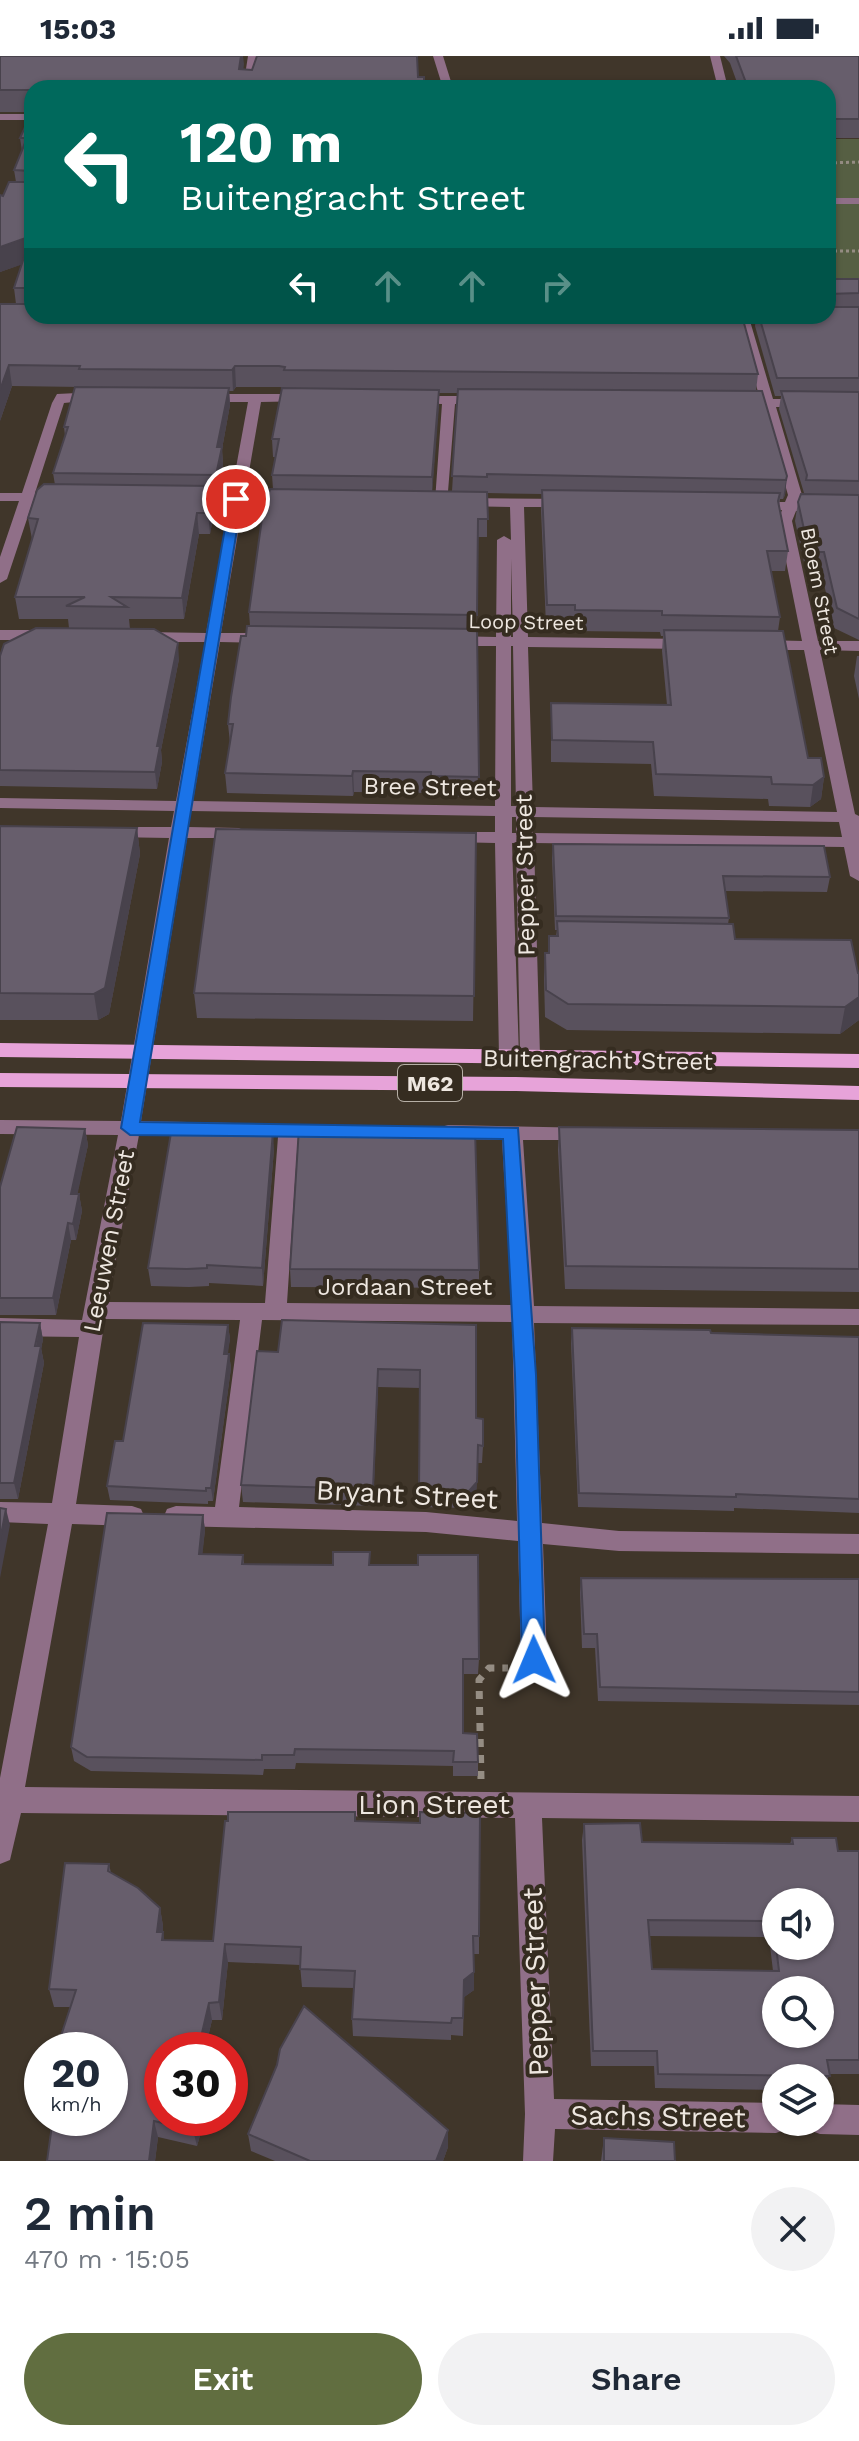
<!DOCTYPE html>
<html lang="en">
<head>
<meta charset="utf-8">
<style>
  body { margin:0; font-family:"Work Sans",sans-serif; background:#f2f2f3; color:#1f2937; height:100vh; display:flex; flex-direction:column; font-size:30px; white-space:nowrap }
  * { box-sizing:border-box; margin:0 }
  p { font-size:26px; color:#747a83 }
  .icon { flex:none; width:44px; height:44px; fill:none; stroke:currentColor; stroke-width:2; stroke-linecap:round; stroke-linejoin:round }
  .map { position:relative; height:2105px; overflow:hidden }
  .details { display:flex; flex-direction:column; background:#fff; flex:1 }
  .details>* { flex:none }
  .top-card { position:absolute; left:24px; top:24px; width:812px; height:244px; border-radius:24px; box-shadow:0 2px 6px #0004; background:#00695c; color:#fff; overflow:hidden }
  .tools { position:absolute; left:762px; top:1832px; display:grid; gap:16px }
  .tools a { display:grid; place-items:center; width:72px; height:72px; border-radius:50%; background:#fff; box-shadow:0 2px 6px #0004; font-size:40px }
  .speed { position:absolute; left:24px; top:1976px; display:flex; gap:16px; font-size:40px; font-weight:700; text-align:center }
  .speed>* { display:grid; place-content:center; width:104px; height:104px; border-radius:50%; background:#fff; box-shadow:0 2px 6px #0004; line-height:1 }
  .speed small { font-size:20px; font-weight:400 }
  .speed .limit { border:12px solid #d22; background:#fff; color:#111 }
  .pin { position:absolute; display:grid; place-items:center; width:68px; height:68px; color:#fff; margin:-34px; border:4px solid #fff; border-radius:50%; box-shadow:0 2px 8px #0007 }
  .me { position:absolute; width:88px; margin:-44px; rotate:359deg; stroke-linejoin:round; filter:drop-shadow(0 0 6px #0008) }
  .turn { display:flex; align-items:center; gap:28px; height:168px; padding:0 24px; font-size:36px }
  .turn .icon { width:104px; height:104px; stroke-width:2.5 }
  .turn b { display:block; font-size:56px; line-height:68px }
  .lanes { display:flex; align-items:center; height:76px; padding:0 24px; background:#0003; justify-content:center; gap:40px; direction:ltr }
  .lanes .off { opacity:.35 }
  .round { display:grid; place-items:center; flex:none; width:84px; height:84px; border-radius:42px; background:#f2f2f3 }
  .summary { display:flex; align-items:center; justify-content:space-between; height:136px; padding:0 24px }
  h1 { font-size:48px; font-weight:600; line-height:60px }
  .button { display:flex; gap:16px; margin-top:auto; padding:16px 24px }
  .button a { flex:1; height:92px; border-radius:48px; background:#616e40; color:#fff; font-size:32px; font-weight:600; line-height:92px; text-align:center }
  .button a+a { background:#f2f2f3; color:#1f2937 }
  .status { display:flex; justify-content:space-between; align-items:center; height:56px; padding:0 40px; background:#fff; direction:ltr }
  .status svg { height:22px; fill:currentColor }
  .map>svg:first-child { display:block }
  .green { fill:#565f43 }
  .lines { fill:none; stroke-linecap:round; stroke-linejoin:round }
  .path-far1 { stroke:#958d83; stroke-width:3; stroke-dasharray:3 3; stroke-linecap:butt }
  .path { stroke:#958d83; stroke-width:7; stroke-dasharray:8 8; stroke-linecap:butt }
  .minor { fill:#906f88; fill-rule:evenodd }
  .major { fill:#e7a3d9; fill-rule:evenodd }
  .wall { fill:#59515d; fill-rule:evenodd }
  .shaded-wall { fill:#48424c }
  .building { fill:#675e6c; stroke:#48424c; stroke-width:2; fill-rule:evenodd }
  .route { fill:#1a73e8; stroke:#114b97; stroke-width:2 }
  .labels { text-anchor:middle; stroke-width:8; stroke-linejoin:round; paint-order:stroke }
  .far-street-label { font-size:20px; fill:#eee7e0; stroke:#352c20 }
  .shield { fill:#352c20; stroke:#b6afa6; stroke-width:2 }
  .shield-label { font-size:22px; font-weight:bold; fill:#eee7e0 }
  .street-label { font-size:24px; fill:#eee7e0; stroke:#352c20 }
  .near-street-label { font-size:28px; fill:#eee7e0; stroke:#352c20 }
</style>
</head>
<body>
<div class="status"><b>15:03</b><svg viewBox="0 0 49 12"><path d="M0 12V9h3v3zM5 12V6h3v6zM10 12V3h3v9zM15 12V0h3v12zM26 1h20v11H26zM47 4h2v5h-2z"/></svg></div>
<div class="map">
<svg width="859" height="2105" viewBox="0 0 859 2105">
  <rect width="100%" height="100%" fill="#40362a"/>
  <path class="green" d="M828,83h31v169h-31z"/>
  <g class="lines">
    <path class="path-far1" d="M828,107l31,-1
      M828,195h31"/>
    <path class="path" d="M481,1723l-2,-99 10,-12h19"/>
    <path class="minor" d="M248,0h10l-5,32h-10z
      M433,0h10l10,32h-10z
      M710,0h10l8,32h-10z
      M0,58h32v6h-32z
      M828,142h31v6h-31z
      M710,260h78l-5,5h-33l23,78h86v8h-83l26,88 -3,7 60,1v8h-63l-4,10 26,120h41v10l-39,-1 35,164 4,2v65l-9,-5 -6,-29 -310,-4 6,213 -10,7 -10,-7 -4,-213h-4l7,213 -10,7 -10,-7 -4,-213 -44,-1 -9,-5 9,-5h44v-16l-304,-5 -3,16 51,1 9,5 -9,5h-52l-46,283 190,4 3,5 -3,5 -33,2 -11,166 225,2 -10,-165 -54,-1 -7,-2 -3,-5 3,-5 7,-2 143,3 3,5 -3,5 -7,2h-61l11,166 325,3v16l-325,-2 8,200 77,8 240,3v20l-240,-3 -76,-7 4,116 -4,8 -9,3 -9,-3 -4,-8 -3,-119 -92,-9 -250,-6 -9,-3 -3,-7 3,-7 9,-3 39,1 25,-187 -135,-1 -29,185 56,2 9,3 3,7 -3,7 -9,3 -60,-2 -47,263 834,9v26l-317,-4 12,281 222,4v19h13l-2,7 -11,4 -221,-4 -2,32h-30l2,-47 -10,-296 -494,-5 -11,47 -10,4v-86l48,-254 -48,-2v-20l52,1 27,-166 -79,-1v-18l82,2 36,-185 -118,-1v-14l121,1 48,-283 -58,-1 -9,-5 9,-5h60l3,-16 -174,-3v-10l176,3 29,-159h-62l-8,-5 8,-5 63,1 24,-129 -42,-1 -7,-4 7,-4h43l17,-93h-42l-6,-4 6,-4h100l6,4 -1,3 -50,1 -16,93 47,1 7,4 -7,4h-49l-22,129h46l8,5 -8,5 -47,-1 -27,159 302,5 1,-160h-45l-8,-5 8,-5 45,1 1,-97 7,-4 7,4 -1,-33 -50,-1 -7,-4 7,-4 108,1 7,4 -7,4h-44l4,130 159,2 8,5 -8,5 -159,-2 5,160 304,5 -33,-162h-45l-8,-5 8,-5 43,1 -24,-120 4,-11h-30l-7,-4 7,-4h33l3,-7 -25,-88h-25l-6,-4 6,-4h22l-22,-78h-27zM511,503l2,78h-2zM511,590h2l3,160h-5zM512,761h4v16h-4zM533,761l306,5 3,15 -309,-4zM139,1079l139,2 -13,166 -157,-1zM262,1264l250,2 5,199 -91,-9 -187,-5z
      M98,336l5,1v6l-39,4 -29,90 8,4 -10,4 -26,78 -7,4v-26l19,-56h-19v-8h22l30,-90 5,-9z
      M414,340h68l6,4 -6,4h-27l-8,100 -12,-3 7,-97 -33,-1v-6z
      M0,574h47l8,5 -8,5h-47z
      M820,2048l39,1v30l-39,-1 -11,-4 -3,-8h14z"/>
    <path class="major" d="M0,987l859,11v14l-859,-11z
      M0,1017l516,4 343,9v14l-343,-9 -516,-4z"/>
  </g>
  <path class="wall" d="M0,0h243v13l9,1 165,-14 -385,32v24h-32z
    M724,0h135v82h-31v-50h-89l-9,-25z
    M32,56v204l726,58 -2,17 31,85 -2,19 -2,4h-3l-1,7 9,45 -3,20h-14l9,46 -2,14 30,127 16,19 -3,22 -11,8 -41,-1 -1,-7 -114,-3 -3,-32 -100,-2v-59l116,2 -5,-54 1,-15h-2l-1,-4 -86,-1v-5l-28,-1 -5,-115 1,-16 -55,-1v44h-9l-2,92 2,168 -47,-1v-3l-77,-1 -1,4 -126,-3 -2,-20 5,-30 -2,-19 18,-88 4,-10 -1,-14 19,-115 5,-8 -1,-14 4,-18h-3l-1,-18 13,-51 -5,-1h-44l-3,4h-4l1,14 -8,44 1,15 -5,29h-4l1,14 -5,27h-11l-15,85h-55l1,10 49,30 -18,91 1,12 -5,27 -157,-3v-130l69,-28 -1,-9h-49l-4,-22 17,-58 -4,-21 27,-33 -2,-12 12,-37 -1,-9 17,-40 -69,-1 -12,35 16,-117 -2,-16 8,-24 -22,8v-77l3,1 13,-14 -2,-12 8,-19 -2,-13zM439,337h19l-6,98h-20z
    M828,211l6,12h25v361l-25,-12 -13,-57h-15l-11,-50 3,-19 6,-9 -25,-84 2,-13h-6l-20,-70 1,-10h72z
    M857,600h2v43l-5,-23z
    M0,770l137,2 3,26 -31,160 -11,6h-98z
    M476,777l-3,188 -276,-3 -3,-25z
    M553,788l277,33 -3,15 -102,-1 4,27 -1,6 7,15 124,34v47l-19,14 -273,-4 -22,-13 -1,-38 1,-26h3l1,-17h7l1,-6h-2l-3,-72z
    M559,1071l300,3v162l-294,-3 -7,-139z
    M85,1073l3,16 -11,49h2l3,17 -6,29h-5l-15,75h-56v-128z
    M274,1093l-11,137 -54,-3v3l-20,1 -38,-1 -3,-18z
    M290,1213l189,1v18l-188,-1z
    M0,1266l40,1 3,17 -2,8 3,15 -26,136h-18z
    M228,1269l2,14 -3,15h2l2,14 -18,133h-5v3l-98,-4 -3,-14 16,-45z
    M476,1269v93l7,28 -1,17h-5l-1,37 -7,8 -50,-1 1,-119 -42,-1 -5,119 -130,-4 -2,-17 37,-133z
    M572,1272l287,9v176l-125,-5v3l-156,-4 -7,-164z
    M203,1459l2,15 -3,24 41,1 1,9 126,1 109,94 -1,15h-15v59l15,29v14h-25v-10l-157,-3 -1,6h-31l-1,6 -172,-4 -17,-10 -3,-14z
    M581,1522l278,1v126l-261,-4 -3,-53h-13l-2,-56z
    M356,1765l123,115v18h-5v36l-10,7 -1,39 -12,-1v5l-98,-4 -1,-17 2,-31 -52,-1 -2,-22 -72,-3 -6,58h-10l-7,30h-43l43,68 -8,28 -39,-9 -3,24h-108l63,-111h-48l-3,-8 11,-35h-16l-5,-18 60,-125 2,9 49,35 3,18v6l1,8 49,1z
    M584,1768l58,18 148,2 2,-6 46,13h21v223h-30l-4,16h-5v-12h-44v12l-121,-2 -1,-22h-63l-9,-226zM650,1880l119,1 4,34 -121,-2z
    M448,2074v17l-5,14h-168l-24,-10 -3,-17z
    M604,2082l71,23h-74z"/>
  <path class="shaded-wall" d="M241,0h2l1,8 -3,24 -2,-19z
    M31,180l1,25 -32,11v-25z
    M9,309l3,21 -12,35v-31z
    M235,310l1,21 -3,4 -1,-21z
    M229,332l1,17 -8,44 1,15 -5,29 -2,-18 1,-28z
    M439,334v17l-7,88v-18z
    M787,420l-2,19 -2,4 3,-19z
    M213,430l2,21 -5,27 -2,-21z
    M197,457l2,21 -15,85 -2,-21z
    M178,587l1,16 -18,91 1,12 -5,27 -2,-17 2,-26z
    M353,715l1,21 -1,4 -1,-20z
    M824,721l-3,22 -11,8 3,-22z
    M137,772l3,26 -31,160 -11,6 -4,-26z
    M859,941v23l-19,14 5,-27z
    M85,1073l3,16 -14,66 -3,-17z
    M273,1075l1,18 -11,137 -1,-18z
    M79,1138l3,17 -6,29 -3,-16z
    M68,1167l3,17 -15,75 -3,-17z
    M40,1267l3,17 -2,8 3,15 -26,136 -4,-16z
    M228,1269l2,14 -4,29 -2,-14z
    M229,1298l2,14 -18,133 -2,-13z
    M378,1313v18l-5,119v-17z
    M477,1426l-1,18 -7,8v-17z
    M6,1453l4,16 -10,53v-38z
    M203,1459l2,15 -4,39 -2,-15z
    M160,1852l3,18v6l3,18 -9,-18z
    M225,1888l3,18 -6,58 -3,-18z
    M474,1916v18l-11,8 1,-18z
    M209,1947l3,17 -7,30h-7z
    M197,2062h8l-8,28 -4,-16z
    M154,2065l4,16 -3,24h-6z
    M448,2074v17l-5,14h-7z"/>
  <path class="building" d="M0,0h241l-2,13 13,1 5,-14h160l1,21h6v11h-392v2h-32z
    M736,0h123v63h-31v-31h-80z
    M32,56v67l-1,-8 -17,-1 13,-32h-7z
    M32,123v109h-18l17,-52 -31,11v-52l3,1 6,-14h20z
    M828,211h1l5,12h25v14l-31,1z
    M0,248h32v12h710l16,58 -474,-4 1,-3 -6,-1h-44l-3,4 -153,-1 1,-3 -71,-1 -9,25z
    M828,251h31v71h-82l-18,-62h69z
    M75,331l154,1 -12,59h5l-6,28 -163,-2 15,-46h-4z
    M282,332l157,2 -7,87 -160,-2 7,-36h-7z
    M458,333l304,2 25,85 -1,4 -299,-6v3l-35,-1z
    M781,335l78,1v89l-53,-1 1,-5z
    M44,428l169,2 -5,27h-11l-15,85 -71,-1 16,10 -61,-1 19,-9h-70l23,-78 -10,-1 9,-28z
    M270,433l217,3 1,27h-10l-1,96 -228,-3 16,-115h3z
    M542,434l238,3 -2,8 10,50h-21l13,66 -118,-2v-4l-87,-1v-5h-28z
    M801,438l58,1v124l-22,-11 -13,-56h-15l-11,-50z
    M247,570l230,3 2,148 -48,-1v-4l-78,-1 -1,5 -127,-3 8,-49h-5l3,-27 10,-61h5z
    M36,572l118,1 24,14 -21,103h3l-5,26 -155,-2v-114l4,-12z
    M664,574l119,1 25,127h13l3,19 -11,8 -41,-1 -1,-7 -115,-3 -3,-32 -101,-2 -1,-37 120,2z
    M0,770l137,2 -32,160 -11,6 -94,-1z
    M216,773l260,4 -2,163 -280,-3z
    M553,788l271,2 6,31 -107,-1 6,42 -173,-2z
    M557,865l176,3 2,15 116,1 7,33h1v24l-14,10 -277,-3 -22,-14 -1,-37h4v-17h9z
    M17,1071l68,2 -14,65h8l-6,30 -5,-1 -15,75h-53v-111z
    M172,1071l101,4 -11,137 -55,-3v3l-20,1 -39,-1z
    M559,1071l300,3v139l-293,-3z
    M299,1072l176,1 4,141 -189,-1z
    M282,1264l194,5v93l7,1v27l-5,-1 -1,37 -8,9 -50,-1 1,-120 -42,-1 -5,120 -132,-4 16,-134 21,1z
    M0,1266l40,1 -5,23h6l-27,137h-14z
    M143,1267l85,2 -4,29h5l-18,134h-5v3l-99,-5 8,-45h8z
    M572,1272l138,2 1,3 148,4v162l-123,-5v3l-157,-4z
    M0,1452l6,1 -6,31z
    M107,1457l96,2 -4,39 44,1 -1,9 91,1v-13h37l-1,13h49v-10h60l1,104h-16v74l14,1 1,28h-25l1,-11 -159,-2 -1,6h-32v5l-175,-3 -16,-10z
    M581,1522l278,1v113l-259,-5 -3,-53h-13z
    M228,1756h127v9l65,2v-11l60,1 -1,123h-6l1,36 -10,8 -1,38h-11l-1,5 -99,-4 3,-48 -55,-2 1,-22 -76,-3 -6,58 -10,1 -11,47h-36v68h35l-4,12 -39,-9 -5,40h-102l6,-43h57v-68h-38l2,-5 -15,-3 17,-52 -27,-1 16,-126 44,1 -1,7 30,17 22,20 -3,24h6l-1,8 51,1 12,-120h3z
    M640,1767l2,19 151,2 -1,-6h44l2,13h21v209h-32l3,16 -172,-2 -1,-23h-64l-9,-227zM776,1846h44v44h-44l3,25 -127,-2 -4,-49 125,1 3,24zM776,1934h44v44h-44z
    M304,1950l144,124 -12,31h-126l-62,-27 29,-69 3,-16z
    M604,2082l70,4 1,19h-71z"/>
  <path class="route" d="M236,440l6,3 -102,623 378,6 18,247 9,285 -3,8 -8,3 -9,-3 -3,-8 -7,-285 -12,-236 -373,-4 -9,-7 109,-629z"/>
  <g class="labels">
    <g class="far-street-label">
      <text transform="translate(820 535) rotate(79)" y="7">Bloem Street</text>
      <text transform="translate(526 566) rotate(1)" y="7">Loop Street</text>
    </g>
    <rect class="shield" x="398" y="1009" width="64" height="36" rx="6"/>
    <g class="shield-label">
      <text x="430" y="1035">M62</text>
    </g>
    <g class="street-label">
      <text transform="translate(430 731) rotate(1)" y="8">Bree Street</text>
      <text transform="translate(525 819) rotate(-91)" y="8">Pepper Street</text>
      <text transform="translate(598 1004) rotate(1)" y="8">Buitengracht Street</text>
      <text transform="translate(109 1185) rotate(-79)" y="8">Leeuwen Street</text>
      <text x="405" y="1239">Jordaan Street</text>
    </g>
    <g class="near-street-label">
      <text transform="translate(407 1438) rotate(3)" y="10">Bryant Street</text>
      <text x="434" y="1758">Lion Street</text>
      <text transform="translate(535 1926) rotate(-92)" y="10">Pepper Street</text>
      <text transform="translate(658 2060) rotate(1)" y="10">Sachs Street</text>
    </g>
  </g>
</svg>
<div class="tools">
<a><svg class="icon" aria-label="sound" viewBox="0 0 24 24"><path d="M4 9h4l5-4v14l-5-4H4zM17 9q2 3 0 6"/></svg></a>
<a><svg class="icon" aria-label="search" viewBox="0 0 24 24"><circle cx="10" cy="10" r="6"/><path d="M15 15l6 6"/></svg></a>
<a><svg class="icon" aria-label="layers" viewBox="0 0 24 24"><path d="M12 4l9 5-9 5-9-5zM3 14l9 5 9-5"/></svg></a>
</div>
<div class="speed"><div>20<small>km/h</small></div><div class="limit">30</div></div>
<div class="pin" style="left:236px;top:443px;background:#d93025"><svg class="icon" aria-label="arrive" viewBox="0 0 24 24"><path d="M6 21V4h12l-3 4 3 4H6"/></svg></div>
<svg class="me" style="left:534px;top:1604px" viewBox="-20 -20 40 40"><path d="M0-17L14 15 0 8-14 15z" fill="#1a73e8" stroke="#fff" stroke-width="4"/></svg>
<div class="top-card">
<div class="turn"><svg class="icon" aria-label="left" viewBox="0 0 24 24"><path d="M17 20v-9H6M10 6l-5 5 5 5"/></svg><div><b>120 m</b>Buitengracht Street</div></div>
<div class="lanes"><svg class="icon" aria-label="left" viewBox="0 0 24 24"><path d="M17 20v-9H6M10 6l-5 5 5 5"/></svg><svg class="icon off" aria-label="ahead" viewBox="0 0 24 24"><path d="M12 20V5M6 11l6-6 6 6"/></svg><svg class="icon off" aria-label="ahead" viewBox="0 0 24 24"><path d="M12 20V5M6 11l6-6 6 6"/></svg><svg class="icon off" aria-label="right" viewBox="0 0 24 24"><path d="M7 20v-9h11M14 6l5 5-5 5"/></svg></div>
</div>
</div>
<section class="details">
<div class="summary"><div><h1>2 min</h1><p>470 m · 15:05</p></div><a class="round"><svg class="icon" aria-label="close" viewBox="0 0 24 24"><path d="M6 6l12 12M18 6L6 18"/></svg></a></div>
<div class="button"><a>Exit</a><a>Share</a></div>
</section>
</body>
</html>
